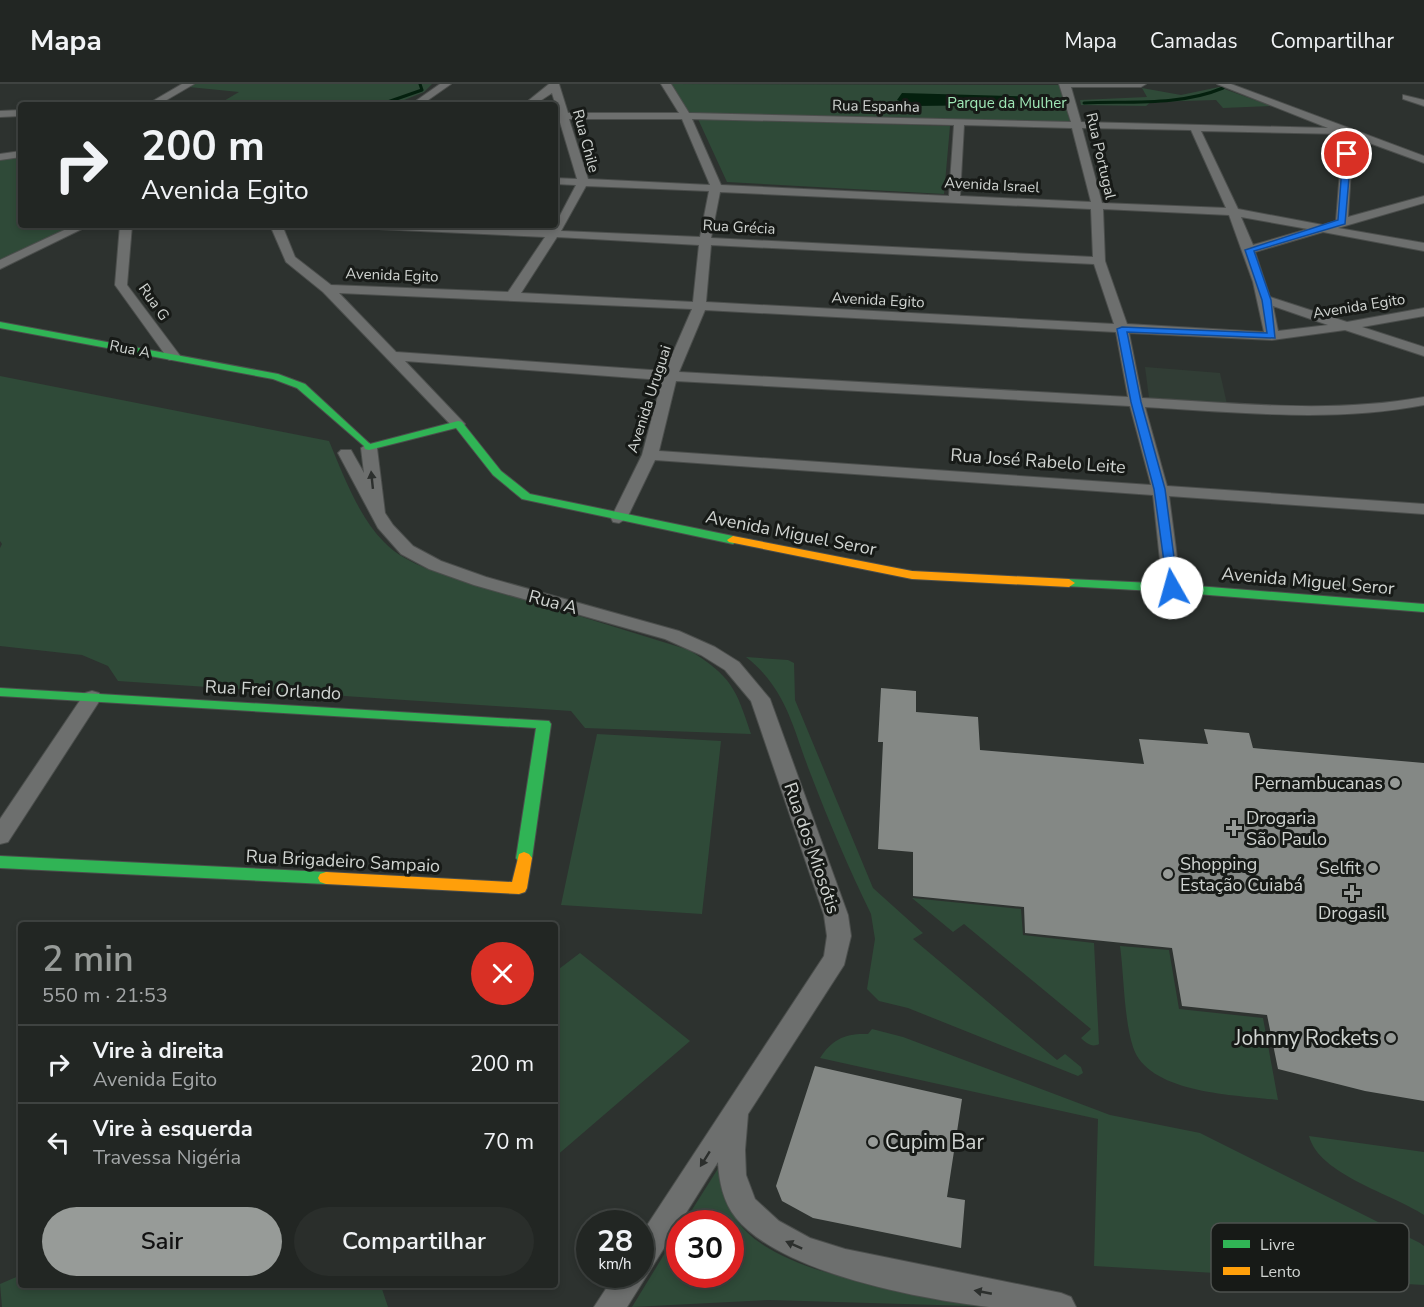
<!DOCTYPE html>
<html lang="pt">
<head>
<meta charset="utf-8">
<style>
  body { margin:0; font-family:"Nunito Sans",sans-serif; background:#2a2e2b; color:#f1f3f6; height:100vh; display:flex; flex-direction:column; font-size:22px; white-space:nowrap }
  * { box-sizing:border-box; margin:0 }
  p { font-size:20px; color:#a2a5a6 }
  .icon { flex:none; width:33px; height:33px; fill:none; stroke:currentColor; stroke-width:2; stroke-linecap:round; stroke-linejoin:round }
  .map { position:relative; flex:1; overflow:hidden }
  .panel { position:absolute; left:18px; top:838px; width:540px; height:366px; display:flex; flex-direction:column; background:#222623; border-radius:6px; box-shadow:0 3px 9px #0003,0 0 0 2px #3f4341 }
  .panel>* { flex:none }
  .top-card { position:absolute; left:18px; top:18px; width:540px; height:126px; border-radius:6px; box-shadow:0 3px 9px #0003,0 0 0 2px #3f4341; background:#222623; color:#f1f3f6; overflow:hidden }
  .speed { position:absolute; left:576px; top:1126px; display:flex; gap:12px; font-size:30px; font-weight:700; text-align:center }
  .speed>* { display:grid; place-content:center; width:78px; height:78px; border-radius:50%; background:#222623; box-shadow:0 3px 9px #0003,0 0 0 2px #3f4341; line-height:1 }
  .speed small { font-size:15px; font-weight:400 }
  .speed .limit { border:9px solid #d22; background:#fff; color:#111 }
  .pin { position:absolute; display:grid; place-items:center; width:51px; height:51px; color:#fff; margin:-26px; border:3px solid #fff; border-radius:50%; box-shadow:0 2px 6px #0007 }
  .me { position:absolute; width:66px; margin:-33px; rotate:353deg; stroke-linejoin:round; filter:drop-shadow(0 0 4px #0008) }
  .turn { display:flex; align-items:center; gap:21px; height:126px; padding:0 24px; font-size:27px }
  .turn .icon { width:78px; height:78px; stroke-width:2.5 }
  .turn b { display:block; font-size:42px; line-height:51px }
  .round { display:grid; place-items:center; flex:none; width:63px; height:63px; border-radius:32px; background:#2a2e2b }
  .overview { display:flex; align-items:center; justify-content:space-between; height:102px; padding:0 24px }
  h1 { font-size:36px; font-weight:600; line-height:45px; color:#979b98 }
  .action { display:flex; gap:12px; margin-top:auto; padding:12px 24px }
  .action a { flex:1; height:69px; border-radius:36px; background:#979b98; color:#111; font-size:24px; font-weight:600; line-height:69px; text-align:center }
  .action a+a { background:#2a2e2b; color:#f1f3f6 }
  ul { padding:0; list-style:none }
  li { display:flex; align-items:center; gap:18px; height:78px; padding:0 24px; border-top:2px solid #3f4341 }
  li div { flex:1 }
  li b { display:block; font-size:22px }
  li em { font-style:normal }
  header { display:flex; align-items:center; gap:36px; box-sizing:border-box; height:84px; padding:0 30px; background:#222623; border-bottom:2px solid #3f4341 }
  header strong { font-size:28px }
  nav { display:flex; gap:33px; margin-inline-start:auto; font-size:21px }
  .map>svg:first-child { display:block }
  .built { fill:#313d35 }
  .green { fill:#2f4a38 }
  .water { fill:#04200e }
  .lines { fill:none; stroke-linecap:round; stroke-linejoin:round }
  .stream { stroke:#04200e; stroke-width:3 }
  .building { fill:#848885 }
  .street-casing { stroke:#4b4e4c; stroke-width:2 }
  .fast-casing { stroke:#4b4e4c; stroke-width:2 }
  .slow-casing { stroke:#4b4e4c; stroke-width:2 }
  .street { fill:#6d6f6e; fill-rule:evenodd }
  .fast { fill:#30b455; fill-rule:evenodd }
  .slow { fill:#ff9f0a; fill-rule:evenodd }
  .oneway { fill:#2c2f2d }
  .route { fill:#1a73e8; stroke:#114b97; stroke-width:1.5 }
  .poi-dot { fill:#979b98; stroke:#171a17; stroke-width:2 }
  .labels { text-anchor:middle; stroke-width:6; stroke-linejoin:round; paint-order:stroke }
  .far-park-label { font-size:15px; fill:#9fe7b6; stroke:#171a17 }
  .far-street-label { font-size:15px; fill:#d0d4d1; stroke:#171a17 }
  .street-label { font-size:18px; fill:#d0d4d1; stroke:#171a17 }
  .poi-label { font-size:18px; fill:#d0d4d1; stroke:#171a17; text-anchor:end }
  .near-poi-label { font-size:21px; fill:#d0d4d1; stroke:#171a17; text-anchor:end }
  .key { fill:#171a17; stroke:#4e524f; stroke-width:1.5 }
  .key-label { font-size:16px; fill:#d0d4d1 }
</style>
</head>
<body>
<header>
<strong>Mapa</strong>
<nav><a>Mapa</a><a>Camadas</a><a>Compartilhar</a></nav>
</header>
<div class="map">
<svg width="1424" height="1223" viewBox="0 0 1424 1223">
  <rect width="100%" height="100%" fill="#2d322f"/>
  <path class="built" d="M1145,283l75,6 7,31 -78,-6z"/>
  <path class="green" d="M195,0h237l-8,8 -32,13h-175l22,-13 -50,-5z
    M670,0l392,1 8,38 -382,-8z
    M1219,3l52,19 -48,2 -7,-8 -65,2 -5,4 -65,-1 -1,-5 67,-3 -5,-9 39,7z
    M698,35l252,7 -6,68 -217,-12z
    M21,72v69h57l-78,37v-102z
    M0,292l329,65c14,33 29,75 55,101 12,13 28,20 43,27l262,81c42,26 47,38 62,84l-166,-6 -14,-17 -453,-30 -10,-15 -26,-11 -82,-9v-98l2,-4 -2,-3z
    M746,573l42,3 6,3 1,37 78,188 50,45 -10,6 144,121 8,-6 16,13 2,6 -5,3 -170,-68 -29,-7 -12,-12 8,-50 -4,-25c-22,-45 -42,-92 -60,-139 -18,-46 -24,-86 -65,-118z
    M597,650l124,7 -19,173 -141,-9z
    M912,814l109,11 2,26 71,8 5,101c-7,4 -13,-1 -18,-6l10,-9 -127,-105 -11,8z
    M1120,862l49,4 10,59 84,9 15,82c-41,-5 -130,-6 -145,-53 -9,-27 -9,-72 -13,-101z
    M580,869l110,88 -135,116v-185z
    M872,945l31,8 207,78 90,18 220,110 4,3v39l-330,-19 4,-147 -278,-61c12,-19 26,-25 48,-24z
    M1309,1052l115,16v63c-31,-21 -105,-40 -115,-79z
    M719,1083c5,15 8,33 15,48 32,64 206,81 271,92l-236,-7 -137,7 47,-77 1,45h50v-51h-47z
    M21,1191v11h360l7,21h-386l-2,-23z"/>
  <path class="water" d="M902,9l141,4 11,3 2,5 -10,6 -36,-6 -99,1 -14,-6z"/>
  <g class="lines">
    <path class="stream" d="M1084,19c45,-2 96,3 139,-15
      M379,21l43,-15 -2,-6"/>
  </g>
  <path class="building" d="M881,604l35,3v21l62,5 2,33 164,14 -5,-25 69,5 -4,-15 45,4 4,15 171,15v338l-59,-10 -87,-22 -11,-54 -85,-9 -10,-58 -147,-15 -1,-26 -111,-11v-44l-35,-3 5,-107h-5z
    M815,982l147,33 -15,98 18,3 -4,48 -148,-30 -31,-17 -6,-15z"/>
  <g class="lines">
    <defs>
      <path id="street" d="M182,0h12l-36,21h-12z
        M440,0h11l-30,21h-11z
        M549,0h10l9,29h111l-18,-29h10l18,29 382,9 -12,-38h87l-5,3h-70l10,35 247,6 -111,-44h14l193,72v7l-71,-26 -5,80 76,-21v7l-86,25 86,15v8l-101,-19 -68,20 15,45 77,25 77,-14v8l-62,11 62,20v9l-79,-26 -73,10 -143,-7 13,65c95,5 189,16 282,-1v8c-93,18 -186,7 -279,2l22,79 257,18v10l-255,-18 12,92 -9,5 -9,-5 -10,-93 -498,-35 -28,58 -8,5 -6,-1 -2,-4 31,-63 20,-75 -257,-19 60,63 -2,3h-10l-130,-135 -37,-30 -16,-37h12l13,32 36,28 177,7 37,-55 -167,-8 -6,-4h77l100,5 6,-5 21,-40 -21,-1v-6l22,1 -18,-60h-4v-6h3l-6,-20 -18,12h-11zM569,35h113l28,66 -122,-6zM692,35l262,6 -5,71 -228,-11zM964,41l108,3 19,74 -131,-6zM1082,44l109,2 35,78 -124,-5zM1201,47l142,3 -7,87 -13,4 -85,-16zM586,102l123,5 -9,46 -139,-6zM720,108l371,17 2,48 -382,-19zM1103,125l126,6 24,67 11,50 -137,-8 -22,-63zM1241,133l67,12 -55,16zM557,153l142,8 -6,57 -172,-9zM711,161l383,19 20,60 -408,-22zM339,209l353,16 -27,62 -269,-19zM1273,222l55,19 -50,6zM705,226l411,22 12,65 -449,-25zM676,297l454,25 21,79 -492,-34z
        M1403,11l21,5v6l-21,-7z
        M21,26v6l-21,1v-6z
        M21,67v6l-21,3v-6z
        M75,141h15l-90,44v-9z
        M120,141h12l-5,60 54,72 -2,3h-10l-54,-75z
        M369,359l8,5 8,65 8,12 20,21 28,15 45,16 193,54 36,16 24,15 31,37 78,216 3,21 -7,29 -96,149 -3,36 1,25 9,24 24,22 31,17 35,11 216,44 10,4 5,10c-28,0 -59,0 -87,0 -69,-8 -208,-34 -253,-89 -13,-16 -17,-37 -18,-56l-91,145h-33l21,-32h25v-39l184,-280 3,-20 -3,-21 -73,-214 -26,-31 -24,-15 -36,-16 -191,-54 -45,-16 -28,-15 -23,-26 -40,-75 3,-3h10l13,23 -3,-25z
        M92,607l7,2 3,4 -94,145 -8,2v-25l85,-126z"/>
      <path id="fast" d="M0,238l278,52 27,10 65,60 88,-23 4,1 39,49 29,23 203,42 6,4 -6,4 -211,-45 -29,-24 -37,-47 -87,22 -4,-1 -1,-3 -67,-58 -24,-9 -273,-51z
        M1069,495l103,5 252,20v8l-252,-20 -107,-6 -2,-3 2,-3z
        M0,604l549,33 2,3 -19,134 -3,4h-10l-3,-4 20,-130 -536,-32z
        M0,772l326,16 6,2 2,4 -2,4 -6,2 -326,-16z"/>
      <path id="slow" d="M733,452l179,35 157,8 6,4 -6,4 -157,-8 -183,-37 -2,-2z
        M524,768l5,2 3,4 -5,30 -2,4 -6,2 -193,-10 -6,-2 -2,-4 2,-4 6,-2 186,10 7,-28z"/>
    </defs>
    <use href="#street" class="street-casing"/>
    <use href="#fast" class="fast-casing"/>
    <use href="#slow" class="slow-casing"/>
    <use href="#street" class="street"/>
    <use href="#fast" class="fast"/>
    <use href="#slow" class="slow"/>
  </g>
  <defs><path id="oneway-solid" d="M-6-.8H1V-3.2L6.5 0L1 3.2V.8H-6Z" transform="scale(1.5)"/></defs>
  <g class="oneway">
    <use href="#oneway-solid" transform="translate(372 396) rotate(-96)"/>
    <use href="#oneway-solid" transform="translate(705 1075) rotate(122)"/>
    <use href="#oneway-solid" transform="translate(794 1161) rotate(-156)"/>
    <use href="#oneway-solid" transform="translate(983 1208) rotate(-169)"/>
  </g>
  <path class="route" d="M1347,68l4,2 -6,70 -91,27 17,49 4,38 -148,-6 14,70 24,87 13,99 -2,3h-8l-14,-102 -23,-87 -14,-73 5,-2 145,6 -5,-33 -17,-50 93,-30 5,-66z"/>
  <g class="poi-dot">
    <circle cx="1395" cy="699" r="6"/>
    <path d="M1231 735h6v6h6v6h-6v6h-6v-6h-6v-6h6z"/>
    <circle cx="1373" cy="784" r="6"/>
    <circle cx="1168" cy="790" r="6"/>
    <path d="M1349 800h6v6h6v6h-6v6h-6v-6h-6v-6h6z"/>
    <circle cx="1391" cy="954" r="6"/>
    <circle cx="873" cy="1058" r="6"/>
  </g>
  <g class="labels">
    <g class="far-park-label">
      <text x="1007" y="24">Parque da Mulher</text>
    </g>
    <g class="far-street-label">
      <text transform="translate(876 22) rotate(1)" y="5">Rua Espanha</text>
      <text transform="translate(586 57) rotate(75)" y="5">Rua Chile</text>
      <text transform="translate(1101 72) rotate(77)" y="5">Rua Portugal</text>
      <text transform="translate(992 101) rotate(3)" y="5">Avenida Israel</text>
      <text transform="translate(739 143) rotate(3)" y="5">Rua Grécia</text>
      <text transform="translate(392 191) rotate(2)" y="5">Avenida Egito</text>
      <text transform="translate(878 216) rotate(3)" y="5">Avenida Egito</text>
      <text transform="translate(154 218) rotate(55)" y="5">Rua G</text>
      <text transform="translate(1359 222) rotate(-9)" y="5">Avenida Egito</text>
      <text transform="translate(130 265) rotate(11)" y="5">Rua A</text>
      <text transform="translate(649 315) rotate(-72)" y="5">Avenida Uruguai</text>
    </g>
    <g class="street-label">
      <text transform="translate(1038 377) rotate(4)" y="6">Rua José Rabelo Leite</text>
      <text transform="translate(791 449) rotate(11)" y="6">Avenida Miguel Seror</text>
      <text transform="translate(1308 497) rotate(5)" y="6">Avenida Miguel Seror</text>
      <text transform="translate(553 518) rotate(15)" y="6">Rua A</text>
      <text transform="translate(273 606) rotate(3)" y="6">Rua Frei Orlando</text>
      <text transform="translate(812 764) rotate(71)" y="6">Rua dos Miosótis</text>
      <text transform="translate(343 777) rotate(3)" y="6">Rua Brigadeiro Sampaio</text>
    </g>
    <g class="poi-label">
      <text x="1383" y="705">Pernambucanas</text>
      <text x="1246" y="740" text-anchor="start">Drogaria<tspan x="1246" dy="21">São Paulo</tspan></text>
      <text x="1180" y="786" text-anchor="start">Shopping<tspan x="1180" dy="21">Estação Cuiabá</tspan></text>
      <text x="1361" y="790">Selfit</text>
      <text x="1352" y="835" text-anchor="middle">Drogasil</text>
    </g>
    <g class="near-poi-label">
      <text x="1379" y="961">Johnny Rockets</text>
      <text x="885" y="1065" text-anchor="start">Cupim Bar</text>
    </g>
  </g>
  <rect x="1211" y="1139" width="198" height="69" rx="9" class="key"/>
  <rect x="1223" y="1156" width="27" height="8" fill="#30b455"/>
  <rect x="1223" y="1183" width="27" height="8" fill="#ff9f0a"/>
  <g class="key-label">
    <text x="1260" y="1166">Livre</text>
    <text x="1260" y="1193">Lento</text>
  </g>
</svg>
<div class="speed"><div>28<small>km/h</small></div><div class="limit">30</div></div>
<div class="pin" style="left:1347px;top:70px;background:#d93025"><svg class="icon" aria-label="arrive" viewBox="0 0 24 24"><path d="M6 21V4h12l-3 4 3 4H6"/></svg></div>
<svg class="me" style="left:1172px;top:504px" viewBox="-20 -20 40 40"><circle r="19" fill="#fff"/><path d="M0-13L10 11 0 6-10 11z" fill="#1a73e8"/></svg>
<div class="top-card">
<div class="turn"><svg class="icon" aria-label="right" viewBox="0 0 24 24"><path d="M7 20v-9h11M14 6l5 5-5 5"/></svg><div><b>200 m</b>Avenida Egito</div></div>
</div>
<section class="panel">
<div class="overview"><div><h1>2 min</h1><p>550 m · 21:53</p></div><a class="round" style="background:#d93025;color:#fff"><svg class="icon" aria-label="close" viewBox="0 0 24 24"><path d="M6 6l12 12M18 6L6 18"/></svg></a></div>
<ul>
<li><svg class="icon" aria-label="right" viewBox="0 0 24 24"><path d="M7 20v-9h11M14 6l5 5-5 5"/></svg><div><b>Vire à direita</b><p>Avenida Egito</p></div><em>200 m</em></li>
<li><svg class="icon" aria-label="left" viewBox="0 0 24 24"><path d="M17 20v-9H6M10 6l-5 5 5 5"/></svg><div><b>Vire à esquerda</b><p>Travessa Nigéria</p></div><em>70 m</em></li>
</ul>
<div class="action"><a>Sair</a><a>Compartilhar</a></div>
</section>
</div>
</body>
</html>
